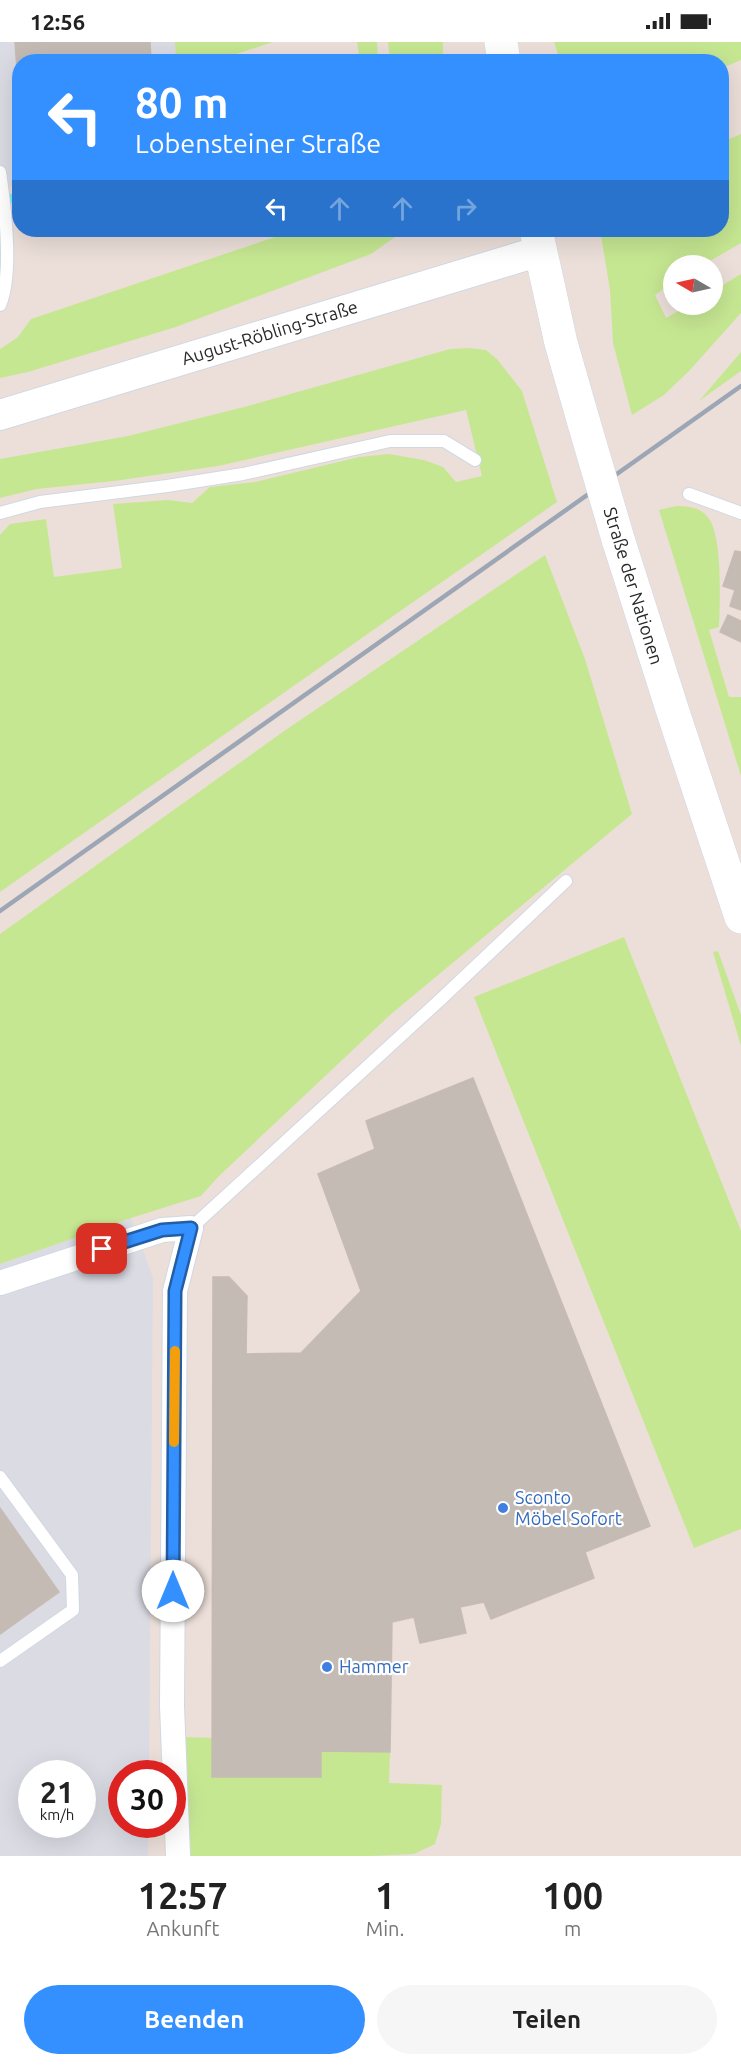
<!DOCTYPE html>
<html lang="de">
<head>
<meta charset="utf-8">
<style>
  body { margin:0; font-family:Ubuntu,sans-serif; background:#f6f6f6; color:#222; height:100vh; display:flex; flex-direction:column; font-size:22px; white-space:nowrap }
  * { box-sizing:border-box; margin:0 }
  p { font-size:20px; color:#767676 }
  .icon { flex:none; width:33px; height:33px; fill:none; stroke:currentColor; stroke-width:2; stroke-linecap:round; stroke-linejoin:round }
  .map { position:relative; height:1814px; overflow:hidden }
  .drawer { display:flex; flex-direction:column; background:#fff; flex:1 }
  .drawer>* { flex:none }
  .guide { position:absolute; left:12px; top:12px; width:717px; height:183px; border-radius:24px; box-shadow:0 6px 24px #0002; background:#3490ff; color:#fff; overflow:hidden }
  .needle { width:39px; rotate:279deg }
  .buttons { position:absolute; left:663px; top:213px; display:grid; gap:12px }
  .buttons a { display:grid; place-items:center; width:60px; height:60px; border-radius:50%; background:#fff; box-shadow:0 6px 24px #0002; font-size:30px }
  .speed { position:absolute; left:18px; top:1718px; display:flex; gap:12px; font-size:30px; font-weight:700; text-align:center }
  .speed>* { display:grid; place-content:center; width:78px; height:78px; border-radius:50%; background:#fff; box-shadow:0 6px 24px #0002; line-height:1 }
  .speed small { font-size:15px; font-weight:400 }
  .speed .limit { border:9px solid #d22; background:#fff; color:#111 }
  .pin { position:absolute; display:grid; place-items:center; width:51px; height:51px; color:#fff; margin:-26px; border-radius:12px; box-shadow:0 3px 9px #0006 }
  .me { position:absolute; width:66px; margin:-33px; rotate:0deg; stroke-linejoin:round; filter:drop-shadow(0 0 4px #0008) }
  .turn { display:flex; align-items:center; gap:21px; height:126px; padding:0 24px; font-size:27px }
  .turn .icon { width:78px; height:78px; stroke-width:2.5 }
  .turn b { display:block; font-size:42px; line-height:51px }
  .lanes { display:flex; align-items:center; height:57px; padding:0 24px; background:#0003; justify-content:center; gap:30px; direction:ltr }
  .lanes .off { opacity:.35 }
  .eta { display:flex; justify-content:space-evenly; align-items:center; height:102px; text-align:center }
  .eta b { font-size:36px; font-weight:700; line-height:42px }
  .button { display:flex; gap:12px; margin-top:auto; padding:12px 24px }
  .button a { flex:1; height:69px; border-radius:36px; background:#3490ff; color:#fff; font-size:24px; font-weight:700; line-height:69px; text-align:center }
  .button a+a { background:#f6f6f6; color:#222 }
  .status { display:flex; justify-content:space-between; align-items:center; height:42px; padding:0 30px; background:#fff; direction:ltr }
  .status svg { height:16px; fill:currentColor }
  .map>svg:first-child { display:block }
  .industrial { fill:#dbdbe4; fill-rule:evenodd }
  .green { fill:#c6e792 }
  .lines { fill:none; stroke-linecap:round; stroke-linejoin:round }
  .stream { stroke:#65f5f5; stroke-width:9 }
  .building { fill:#c4bbb5; stroke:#c7bbb3; stroke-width:1.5 }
  .service-casing { stroke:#cfd8e3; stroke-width:14 }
  .minor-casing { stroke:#cfd8e3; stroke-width:26 }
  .tertiary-casing { stroke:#cfd8e3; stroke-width:32 }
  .secondary-casing { stroke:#cfd8e3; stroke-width:34 }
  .service { stroke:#fff; stroke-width:12 }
  .minor { stroke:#fff; stroke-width:24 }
  .tertiary { stroke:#fff; stroke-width:30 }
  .secondary { stroke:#fff; stroke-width:33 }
  .rail { stroke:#9ca6b5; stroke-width:4.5 }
  .secondary-bridge-casing { stroke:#cfd8e3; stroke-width:34; stroke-linecap:butt }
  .secondary-bridge { stroke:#fff; stroke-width:33 }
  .route-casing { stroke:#225ea6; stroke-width:15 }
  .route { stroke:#3490ff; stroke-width:10 }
  .slow { stroke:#f59e0b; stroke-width:10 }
  .shop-dot { fill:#3f7fe0; stroke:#fff; stroke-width:2 }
  .labels { text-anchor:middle; stroke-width:4.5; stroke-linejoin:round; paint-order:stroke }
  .street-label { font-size:18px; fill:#292929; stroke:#fff }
  .shop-label { font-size:18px; fill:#366cbe; stroke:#fff; text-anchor:start }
</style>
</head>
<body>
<div class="status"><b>12:56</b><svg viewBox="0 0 49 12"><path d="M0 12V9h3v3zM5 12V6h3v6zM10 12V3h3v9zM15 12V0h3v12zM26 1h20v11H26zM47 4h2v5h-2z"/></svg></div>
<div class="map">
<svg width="741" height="1814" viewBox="0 0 741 1814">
  <rect width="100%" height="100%" fill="#ecdfd9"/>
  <path class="industrial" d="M0,0h175l1,19 -156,1 -1,123 -19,2z
    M131,1176l22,60 -4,495h-27v51h26v32h-148v-592zM32,1731h50v51h-50z"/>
  <path class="green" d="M175,0h98l-58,19h-39z
    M357,0h20l1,19h-18z
    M388,0h55v19h-53z
    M554,0h187v18l-19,8v-6l-162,-1z
    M741,92v109l-38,22 -29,1 -1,17 -18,12 11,23 23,-13 23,-1 1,-13 28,-17v39l-52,58 -25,24 -32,20 -19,-72 -3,-53 -10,-60h122v-88z
    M296,188h109l-34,24 -195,73 -148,45 -28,6v-29l18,-12 13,-18z
    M470,306l16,2 11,9 25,32 35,111 -151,105 -406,285v-357l10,-11 36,-5 8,58 68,-9 -9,-64 55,-4 24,3 18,-16 45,-5 104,-25 30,-3 35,6 19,7 13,15 26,-6 -16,-66 -248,56 -104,15 -77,8 -37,9v-39l128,-23 120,-30 202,-57z
    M741,310v19l-42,30z
    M676,464c11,0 23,1 31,10 16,17 13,86 12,111l-10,3 20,67h12v79l-82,-266z
    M545,513l40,104 47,155 -242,201 -172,162 -17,19 -70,22 -131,46v-330l287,-205z
    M624,895l117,294v298l-47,19 -220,-551z
    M718,909l23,64v31l-28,-94z
    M183,1695l30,1 -1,39 109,-1v-25l69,1 -1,31 53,2 -1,39 -6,20 -21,10 -44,2h-182z"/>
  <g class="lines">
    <path class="stream" d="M0,157l20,-1"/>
  </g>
  <path class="building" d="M15,0h135l1,20h-131v47z
    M735,509l6,1v58l-11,-4 5,-16 -12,-4z
    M728,573l13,6v21l-21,-10z
    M473,1036l177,448 -65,26 9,26 -103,41 -7,-17 -24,5 6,26 -46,10 -6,-26 -22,5 -2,130 -69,-1v26h-109l1,-500h16l18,19 -1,58 55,-1 60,-62 -43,-117 57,-25 -9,-28z
    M0,1466l59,84 -59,42z"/>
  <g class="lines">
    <defs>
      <path id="service" d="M0,130c5,34 13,103 0,133
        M689,452l52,19
        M0,471l40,-11 127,-16 76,-12 147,-33h54l31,19
        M191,1186l250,-229 125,-118
        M0,1435l72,98 1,35 -73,51"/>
      <path id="minor" d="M0,1241l162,-53 29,-2 -16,63 -3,415 6,150"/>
      <g id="tertiary">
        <path id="s1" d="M0,373l540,-164"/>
      </g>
      <path id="secondary" d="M501,0l3,20
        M536,188l25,113 23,80
        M618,497l55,173 68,205"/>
    </defs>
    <use href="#service" class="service-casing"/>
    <use href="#minor" class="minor-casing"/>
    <use href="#tertiary" class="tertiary-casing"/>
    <use href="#secondary" class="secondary-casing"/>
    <use href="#service" class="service"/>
    <use href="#minor" class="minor"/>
    <use href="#tertiary" class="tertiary"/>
    <use href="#secondary" class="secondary"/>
    <path class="rail" d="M0,869l741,-525"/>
    <defs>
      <path id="secondary-bridge" d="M584,381l34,116"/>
    </defs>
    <use href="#secondary-bridge" class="secondary-bridge-casing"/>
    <use href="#secondary-bridge" class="secondary-bridge"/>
  </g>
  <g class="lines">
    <defs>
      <path id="route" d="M102,1207l60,-19 29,-2 -16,63 -2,300"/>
    </defs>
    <use href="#route" class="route-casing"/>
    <use href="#route" class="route"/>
    <path class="slow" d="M174,1400l1,-91"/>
  </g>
  <g class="shop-dot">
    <circle cx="503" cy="1466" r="6"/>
    <circle cx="327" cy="1625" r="6"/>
  </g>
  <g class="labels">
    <g class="street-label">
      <text dy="6" stroke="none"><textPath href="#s1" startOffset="282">August-Röbling-Straße</textPath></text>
      <text transform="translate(633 544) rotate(73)" y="6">Straße der Nationen</text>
    </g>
    <g class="shop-label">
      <text x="515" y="1462">Sconto<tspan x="515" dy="21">Möbel Sofort</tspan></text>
      <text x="339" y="1631">Hammer</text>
    </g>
  </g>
</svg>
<div class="buttons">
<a><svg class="needle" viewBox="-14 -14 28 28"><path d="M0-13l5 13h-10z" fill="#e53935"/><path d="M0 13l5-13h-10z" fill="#767676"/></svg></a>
</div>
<div class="speed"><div>21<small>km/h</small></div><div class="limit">30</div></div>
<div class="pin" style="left:102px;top:1207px;background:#d93025"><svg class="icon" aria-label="arrive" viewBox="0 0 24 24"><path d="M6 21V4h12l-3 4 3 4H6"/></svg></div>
<svg class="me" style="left:173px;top:1549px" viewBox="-20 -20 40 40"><circle r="19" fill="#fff"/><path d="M0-13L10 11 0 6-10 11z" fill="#3490ff"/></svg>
<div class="guide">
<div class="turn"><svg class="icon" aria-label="left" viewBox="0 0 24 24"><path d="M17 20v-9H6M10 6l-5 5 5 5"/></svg><div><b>80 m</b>Lobensteiner Straße</div></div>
<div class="lanes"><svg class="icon" aria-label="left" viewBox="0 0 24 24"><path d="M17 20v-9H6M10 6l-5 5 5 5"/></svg><svg class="icon off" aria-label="ahead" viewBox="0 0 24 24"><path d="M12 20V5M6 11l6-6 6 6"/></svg><svg class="icon off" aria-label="ahead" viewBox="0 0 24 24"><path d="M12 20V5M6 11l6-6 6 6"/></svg><svg class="icon off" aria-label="right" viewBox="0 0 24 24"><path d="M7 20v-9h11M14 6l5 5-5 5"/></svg></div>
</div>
</div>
<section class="drawer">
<div class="eta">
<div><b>12:57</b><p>Ankunft</p></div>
<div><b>1</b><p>Min.</p></div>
<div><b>100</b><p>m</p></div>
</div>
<div class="button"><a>Beenden</a><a>Teilen</a></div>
</section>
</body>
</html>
